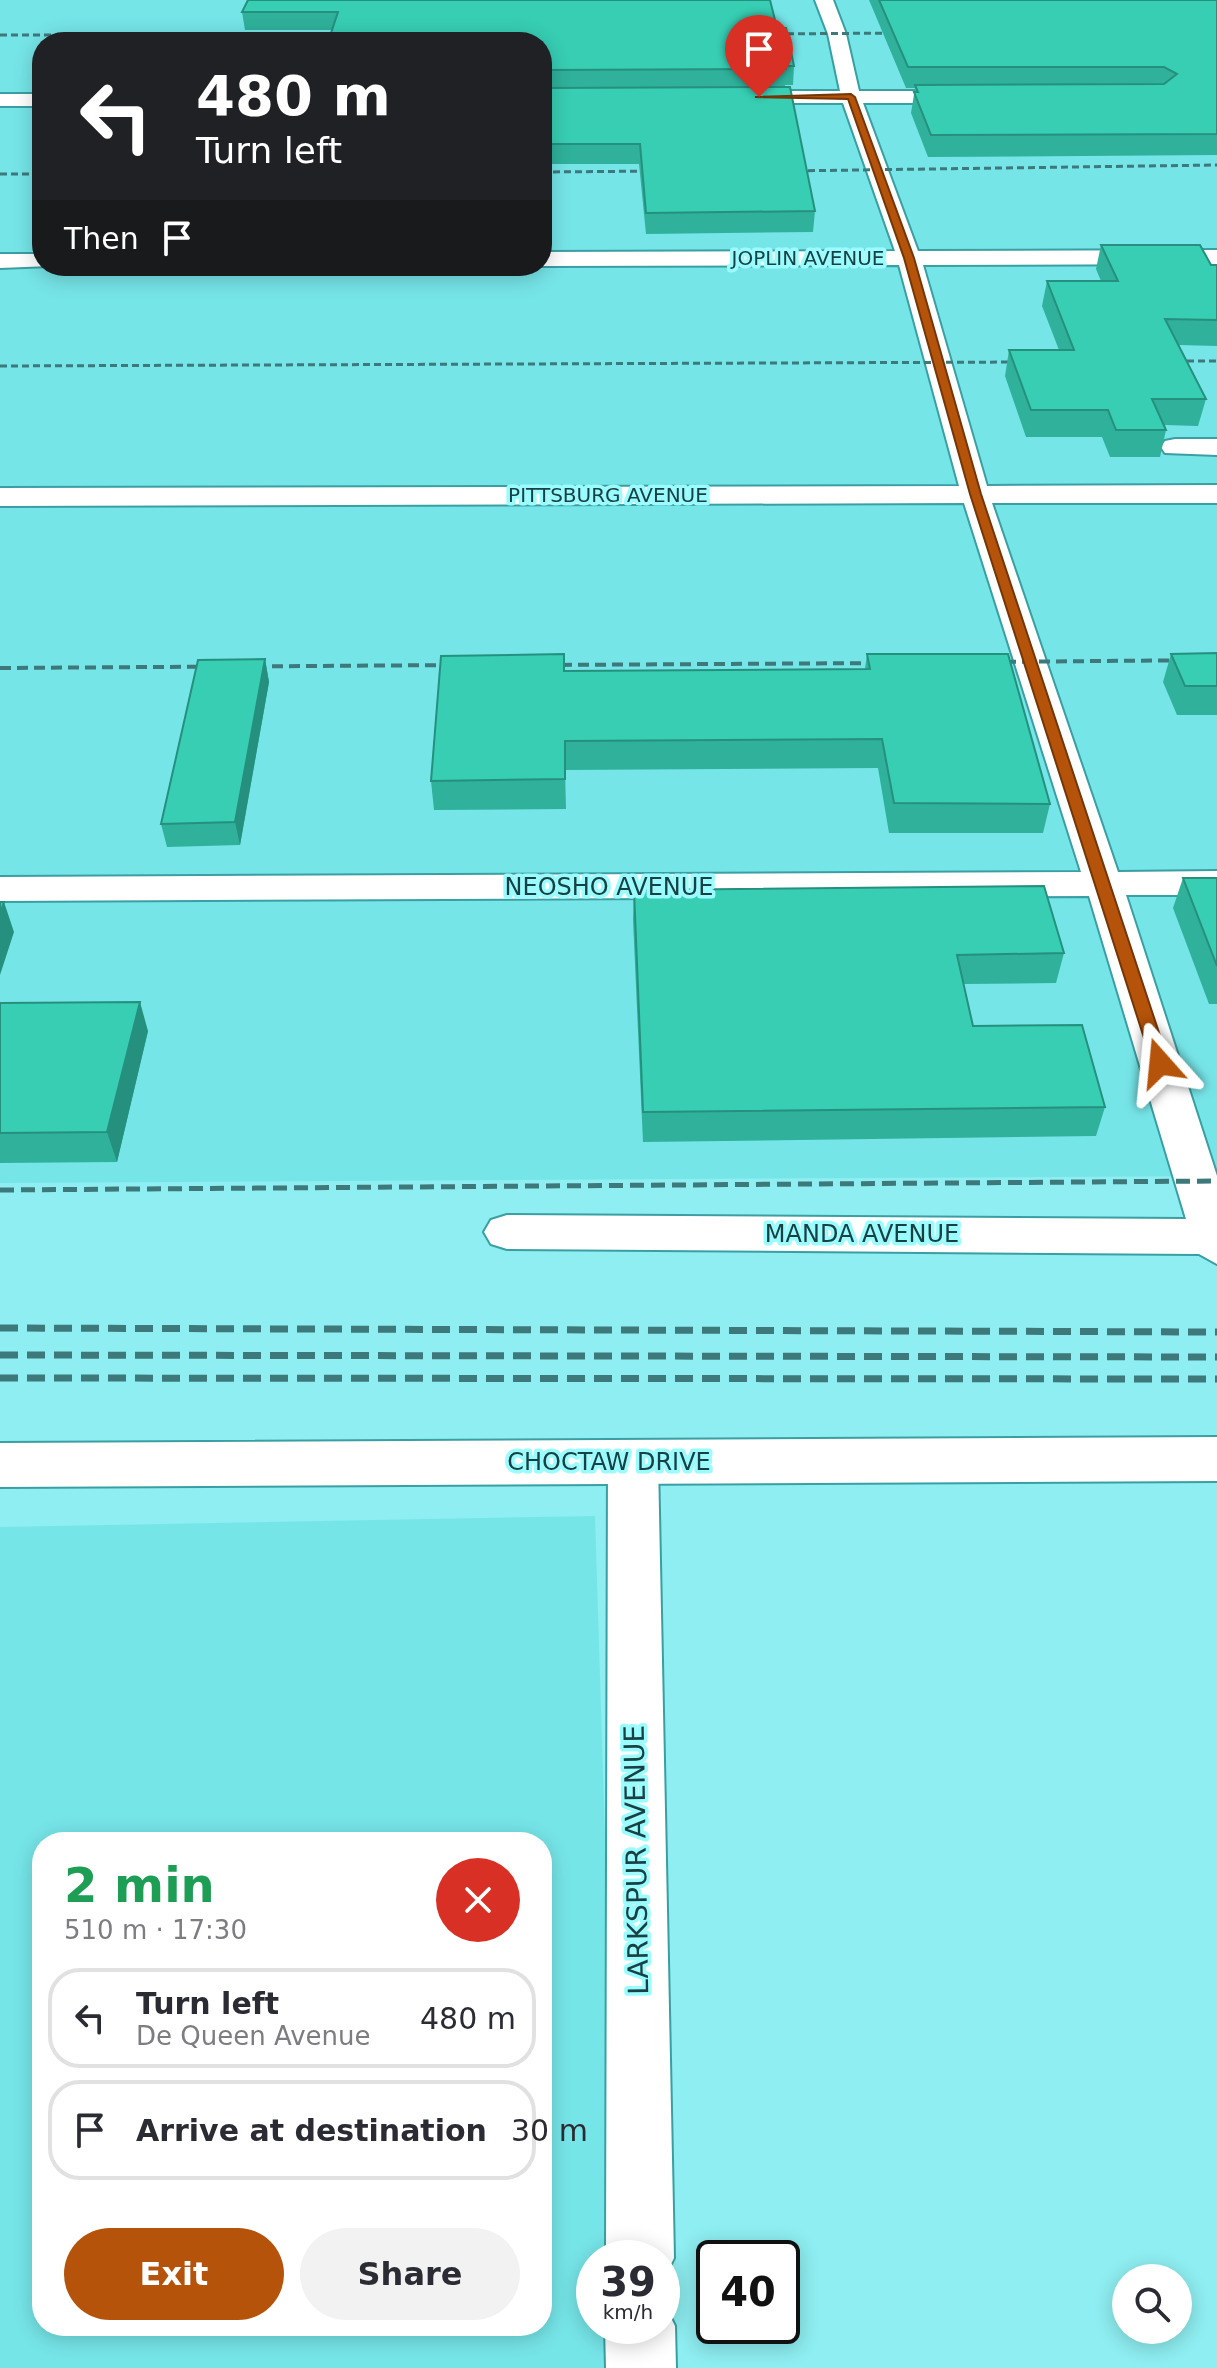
<!DOCTYPE html>
<html lang="en">
<head>
<meta charset="utf-8">
<style>
  body { margin:0; font-family:"DejaVu Sans",sans-serif; background:#f2f2f3; color:#2b2b33; height:100vh; display:flex; flex-direction:column; font-size:30px; white-space:nowrap }
  * { box-sizing:border-box; margin:0 }
  p { font-size:26px; color:#7c7c81 }
  .icon { flex:none; width:44px; height:44px; fill:none; stroke:currentColor; stroke-width:2; stroke-linecap:round; stroke-linejoin:round }
  .map { position:relative; flex:1; overflow:hidden }
  .sheet { position:absolute; left:32px; top:1832px; width:520px; height:504px; display:flex; flex-direction:column; background:#fff; border-radius:32px; box-shadow:0 4px 20px #0003 }
  .sheet>* { flex:none }
  .top-card { position:absolute; left:32px; top:32px; width:520px; height:244px; border-radius:32px; box-shadow:0 4px 20px #0003; background:#202124; color:#fff; overflow:hidden }
  .controls { position:absolute; left:1112px; top:2264px; display:grid; gap:16px }
  .controls a { display:grid; place-items:center; width:80px; height:80px; border-radius:50%; background:#fff; box-shadow:0 4px 20px #0003; font-size:40px }
  .speed { position:absolute; left:576px; top:2240px; display:flex; gap:16px; font-size:40px; font-weight:700; text-align:center }
  .speed>* { display:grid; place-content:center; width:104px; height:104px; border-radius:50%; background:#fff; box-shadow:0 4px 20px #0003; line-height:1 }
  .speed small { font-size:20px; font-weight:400 }
  .speed .limit { border:4px solid #111; border-radius:12px; background:#fff; color:#111 }
  .pin { position:absolute; display:grid; place-items:center; width:68px; height:68px; color:#fff; margin:-82px -34px; border-radius:50% 50% 50% 0; rotate:-45deg; box-shadow:0 0 8px #0007 }
  .pin .icon { rotate:45deg }
  .me { position:absolute; width:88px; margin:-44px; rotate:342deg; stroke-linejoin:round; filter:drop-shadow(0 0 6px #0008) }
  .turn { display:flex; align-items:center; gap:28px; height:168px; padding:0 32px; font-size:36px }
  .turn .icon { width:104px; height:104px; stroke-width:2.5 }
  .turn b { display:block; font-size:56px; line-height:68px }
  .then { display:flex; align-items:center; height:76px; padding:0 32px; background:#0003; gap:16px; font-size:30px }
  .round { display:grid; place-items:center; flex:none; width:84px; height:84px; border-radius:42px; background:#f2f2f3 }
  .headline { display:flex; align-items:center; justify-content:space-between; height:136px; padding:0 32px }
  h1 { font-size:48px; font-weight:600; line-height:60px; color:#1e9e55 }
  .cta { display:flex; gap:16px; margin-top:auto; padding:16px 32px }
  .cta a { flex:1; height:92px; border-radius:48px; background:#b45309; color:#fff; font-size:32px; font-weight:600; line-height:92px; text-align:center }
  .cta a+a { background:#f2f2f3; color:#2b2b33 }
  ul { padding:0; list-style:none }
  li { display:flex; align-items:center; gap:24px; height:100px; margin:0 16px 12px; padding:0 16px; border:4px solid #e1e1e2; border-radius:32px }
  li div { flex:1 }
  li b { display:block; font-size:30px }
  li em { font-style:normal }
  .map>svg:first-child { display:block }
  .built { fill:#76e5e8; fill-rule:evenodd }
  .lines { fill:none; stroke-linecap:round; stroke-linejoin:round }
  .minor-casing { stroke:#3a9fa2; stroke-width:4 }
  .major-casing { stroke:#3a9fa2; stroke-width:4 }
  .minor { fill:#fff; fill-rule:evenodd }
  .major { fill:#fff; fill-rule:evenodd }
  .rail-far3 { stroke:#3d787a; stroke-width:3; stroke-dasharray:7 4; stroke-linecap:butt }
  .rail-far2 { stroke:#3d787a; stroke-width:4; stroke-dasharray:11 6; stroke-linecap:butt }
  .rail-far1 { stroke:#3d787a; stroke-width:5; stroke-dasharray:14 7; stroke-linecap:butt }
  .rail { stroke:#3d787a; stroke-width:7; stroke-dasharray:18 9; stroke-linecap:butt }
  .wall { fill:#2fb19b }
  .shaded-wall { fill:#26907e }
  .building { fill:#37ceb4; stroke:#26907e; stroke-width:2 }
  .route { fill:#b45309; stroke:#753606; stroke-width:2 }
  .labels { text-anchor:middle; stroke-width:7; stroke-linejoin:round; paint-order:stroke }
  .far-street-label { font-size:20px; fill:#184143; stroke:#9bfcff }
  .street-label { font-size:24px; fill:#184143; stroke:#9bfcff }
  .near-street-label { font-size:28px; fill:#184143; stroke:#9bfcff }
</style>
</head>
<body>
<div class="map">
<svg width="1217" height="2368" viewBox="0 0 1217 2368">
  <rect width="100%" height="100%" fill="#8eeef1"/>
  <path class="built" d="M0,0h1217v1176l-1217,7zM42,42h500v224h-500z
    M595,1516l23,742h-24v68h27l1,42h-622v-841zM42,1842h500v484h-500z"/>
  <g class="lines">
    <defs>
      <path id="minor" d="M815,0h18l13,34 13,57h113l10,6 -10,6h-109l55,148 299,-1v14l-294,1 64,221 230,-1v18h-225l126,369 99,-1v24h-91l91,281v88l-18,-10 -692,-5 -16,-5 -7,-12 7,-12 16,-5 679,4 -97,-323 -1089,5v-24l1081,-5 -117,-369 -964,3v-18l959,-2 -60,-221 -357,1v-14l353,-1 -52,-148h-111l-10,-6 10,-6h108l-12,-57z
        M0,94h42v12h-42z
        M0,254h42v12h8l-50,2z
        M1175,439h42v16l-52,-2 -4,-6 4,-6z
        M633,1440l18,7 7,15 16,796 -12,25v-25h-56l2,-796 7,-15z
        M662,2300l13,26 1,42h-70l-1,-42h57z"/>
      <path id="major" d="M1217,1437v44l-1217,6v-44z"/>
    </defs>
    <use href="#minor" class="minor-casing"/>
    <use href="#major" class="major-casing"/>
    <use href="#minor" class="minor"/>
    <use href="#major" class="major"/>
    <path class="rail-far3" d="M765,34l140,-1
      M0,35h353
      M786,171l431,-6
      M542,172l120,-1
      M0,174h42
      M1165,361h52
      M0,366l1029,-4"/>
    <path class="rail-far2" d="M988,662l229,-2
      M544,665l344,-2
      M0,668l464,-3"/>
    <path class="rail-far1" d="M0,1190l1217,-9"/>
    <path class="rail" d="M0,1328l1217,4
      M0,1355l1217,2
      M0,1378l1217,1"/>
  </g>
  <path class="wall" d="M248,0l529,28 17,38 -1,19h-8v2l30,124 -2,21 -167,2 -7,-70h-97v-122l-210,-12h-87l-3,-18z
    M869,0h348v155l-289,2 -17,-44 4,-25h-9z
    M1101,245l110,20h6v81l-38,-1 27,54 -8,27 -33,-1 1,5 -6,27h-50l-8,-20h-76l-21,-61 4,-26h50l-17,-44 5,-25h54l-5,-12z
    M1217,653v62h-40l-14,-33 8,-28z
    M867,654l183,150 -7,29h-154l-11,-65 -313,2 1,39 -132,1 -3,-29 133,-110 301,-2z
    M265,659l4,23 -29,163 -73,2 -6,-23z
    M1183,878h34v126h-8l-36,-96z
    M634,890l430,63 -8,30 -93,1 10,42 132,81 -9,29 -453,6 -10,-222z
    M0,1003l148,28 -31,131 -117,1z"/>
  <path class="shaded-wall" d="M265,659l4,23 -29,163 -5,-23z
    M4,902l10,30 -14,43v-61z
    M140,1002l8,29 -31,131 -10,-30z"/>
  <path class="building" d="M248,0h522l7,28h9l8,38h-8v3l-244,1v-28h-214l10,-30h-96z
    M879,0h338v134l-286,1 -17,-43h4l-3,-7 249,-1 13,-10 -13,-7h-256z
    M790,87l25,124 -169,2 -6,-69h-98v-56z
    M1101,245h99l11,20h6v55l-52,-1 41,80h-54l14,31h-50l-8,-20h-77l-22,-60h65l-27,-69h71z
    M1217,653v33h-32l-14,-32z
    M564,654v17l306,-2 -3,-15h141l42,150 -156,-1 -12,-64 -317,2v38l-134,2 10,-125z
    M265,659l-30,163 -74,2 37,-164z
    M1183,878h34v88z
    M1044,886l20,67 -107,2 16,71 109,-1 23,82 -462,5 -9,-222z
    M0,902h4l-4,12z
    M140,1002l-33,130 -107,1v-130z"/>
  <path class="route" d="M851,94l4,3 59,161 67,236 188,569 -3,4h-12l-2,-4 -182,-569 -66,-236 -56,-159 -93,-2z"/>
  <g class="labels">
    <g class="far-street-label">
      <text x="808" y="265">JOPLIN AVENUE</text>
      <text x="608" y="502">PITTSBURG AVENUE</text>
    </g>
    <g class="street-label">
      <text x="609" y="895">NEOSHO AVENUE</text>
      <text x="862" y="1242">MANDA AVENUE</text>
      <text x="609" y="1470">CHOCTAW DRIVE</text>
    </g>
    <g class="near-street-label">
      <text transform="translate(636 1860) rotate(-91)" y="10">LARKSPUR AVENUE</text>
    </g>
  </g>
</svg>
<div class="controls">
<a><svg class="icon" aria-label="search" viewBox="0 0 24 24"><circle cx="10" cy="10" r="6"/><path d="M15 15l6 6"/></svg></a>
</div>
<div class="speed"><div>39<small>km/h</small></div><div class="limit">40</div></div>
<div class="pin" style="left:759px;top:97px;background:#d93025"><svg class="icon" aria-label="arrive" viewBox="0 0 24 24"><path d="M6 21V4h12l-3 4 3 4H6"/></svg></div>
<svg class="me" style="left:1160px;top:1063px" viewBox="-20 -20 40 40"><path d="M0-17L14 15 0 8-14 15z" fill="#b45309" stroke="#fff" stroke-width="4"/></svg>
<div class="top-card">
<div class="turn"><svg class="icon" aria-label="left" viewBox="0 0 24 24"><path d="M17 20v-9H6M10 6l-5 5 5 5"/></svg><div><b>480 m</b>Turn left</div></div>
<div class="then">Then<svg class="icon" aria-label="arrive" viewBox="0 0 24 24"><path d="M6 21V4h12l-3 4 3 4H6"/></svg></div>
</div>
<section class="sheet">
<div class="headline"><div><h1>2 min</h1><p>510 m · 17:30</p></div><a class="round" style="background:#d93025;color:#fff"><svg class="icon" aria-label="close" viewBox="0 0 24 24"><path d="M6 6l12 12M18 6L6 18"/></svg></a></div>
<ul>
<li><svg class="icon" aria-label="left" viewBox="0 0 24 24"><path d="M17 20v-9H6M10 6l-5 5 5 5"/></svg><div><b>Turn left</b><p>De Queen Avenue</p></div><em>480 m</em></li>
<li><svg class="icon" aria-label="arrive" viewBox="0 0 24 24"><path d="M6 21V4h12l-3 4 3 4H6"/></svg><div><b>Arrive at destination</b></div><em>30 m</em></li>
</ul>
<div class="cta"><a>Exit</a><a>Share</a></div>
</section>
</div>
</body>
</html>
